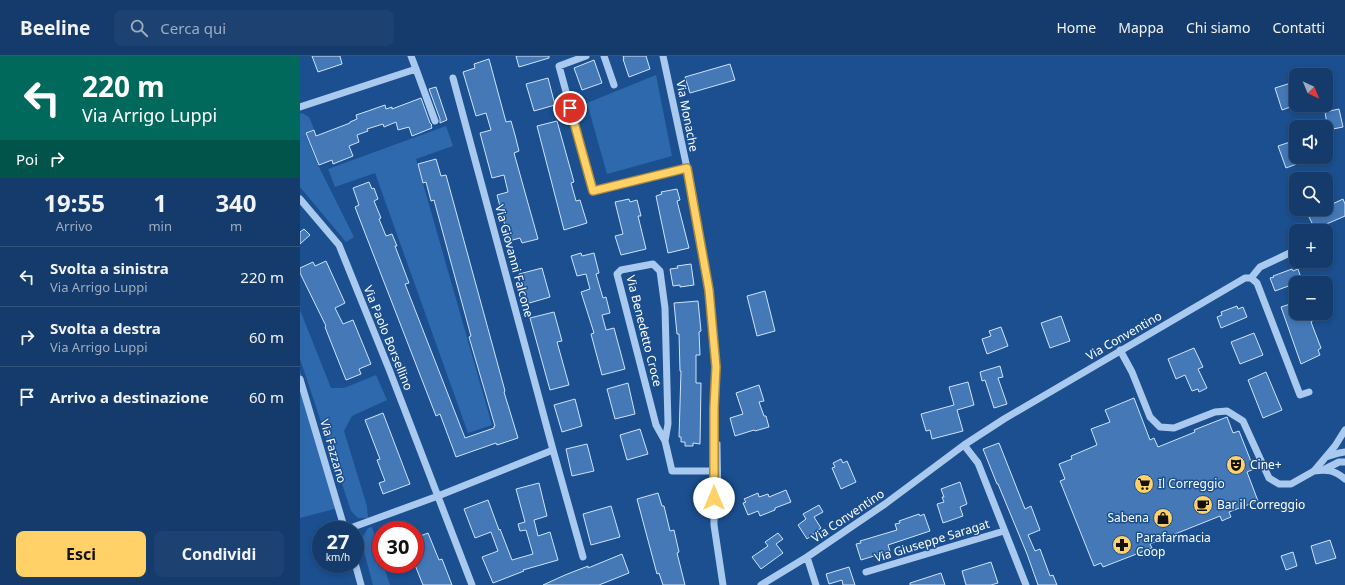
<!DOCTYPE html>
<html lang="it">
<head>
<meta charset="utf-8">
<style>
  body { margin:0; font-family:"Noto Sans",sans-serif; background:#1d4271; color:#f1f3f6; height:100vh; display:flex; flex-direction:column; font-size:15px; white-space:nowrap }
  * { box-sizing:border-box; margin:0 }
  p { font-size:13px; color:#9dadc1 }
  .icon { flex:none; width:22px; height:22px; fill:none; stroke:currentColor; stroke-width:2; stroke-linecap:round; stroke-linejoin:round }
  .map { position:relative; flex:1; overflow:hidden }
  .details { display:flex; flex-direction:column; background:#143b6b; width:300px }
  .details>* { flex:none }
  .top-card { background:#00695c; color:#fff; overflow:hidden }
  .needle { width:26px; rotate:136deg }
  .buttons { position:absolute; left:989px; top:12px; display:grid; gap:8px }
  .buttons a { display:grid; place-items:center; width:44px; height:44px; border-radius:8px; background:#143b6b; box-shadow:0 2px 6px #0003,0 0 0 1px #33557e; font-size:20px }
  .speed { position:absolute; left:12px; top:465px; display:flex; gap:8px; font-size:20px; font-weight:700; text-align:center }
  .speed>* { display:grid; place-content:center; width:52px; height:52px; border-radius:50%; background:#143b6b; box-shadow:0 2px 6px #0003,0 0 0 1px #33557e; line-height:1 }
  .speed small { font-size:10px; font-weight:400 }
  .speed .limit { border:6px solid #d22; background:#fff; color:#111 }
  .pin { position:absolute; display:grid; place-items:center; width:34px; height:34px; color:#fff; margin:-17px; border:2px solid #fff; border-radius:50%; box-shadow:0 1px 4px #0007 }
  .me { position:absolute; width:44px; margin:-22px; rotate:0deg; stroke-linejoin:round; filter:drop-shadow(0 0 3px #0008) }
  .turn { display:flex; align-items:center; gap:14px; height:84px; padding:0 16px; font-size:18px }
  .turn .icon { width:52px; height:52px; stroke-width:2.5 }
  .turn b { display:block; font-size:28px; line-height:34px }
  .then { display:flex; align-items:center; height:38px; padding:0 16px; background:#0003; gap:8px; font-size:15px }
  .eta { display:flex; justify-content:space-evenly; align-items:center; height:68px; text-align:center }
  .eta b { font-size:24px; font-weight:700; line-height:28px }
  .cta { display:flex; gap:8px; margin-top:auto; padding:8px 16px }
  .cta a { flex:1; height:46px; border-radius:8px; background:#ffd166; color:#111; font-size:16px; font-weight:700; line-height:46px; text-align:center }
  .cta a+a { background:#1d4271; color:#f1f3f6 }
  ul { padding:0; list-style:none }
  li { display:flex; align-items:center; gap:12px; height:60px; padding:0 16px; border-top:1px solid #33557e }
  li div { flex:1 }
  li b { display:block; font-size:15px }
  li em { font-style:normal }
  header { display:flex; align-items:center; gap:24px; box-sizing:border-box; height:56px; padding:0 20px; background:#143b6b; border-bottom:1px solid #33557e }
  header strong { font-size:19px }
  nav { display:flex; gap:22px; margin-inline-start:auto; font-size:14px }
  .search { width:280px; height:36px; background:#1d4271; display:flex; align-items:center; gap:10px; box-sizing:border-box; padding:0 14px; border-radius:8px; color:#9dadc1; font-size:15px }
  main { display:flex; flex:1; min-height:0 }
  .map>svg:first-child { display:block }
  .green { fill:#2e69ad }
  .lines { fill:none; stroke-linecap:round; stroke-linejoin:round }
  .stream { stroke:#9cc4f0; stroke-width:3 }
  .building { fill:#4478b7; stroke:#cfe3fa }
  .minor { stroke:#a9c9ee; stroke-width:7 }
  .route-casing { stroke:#a68842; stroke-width:10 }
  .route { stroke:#ffd166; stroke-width:7 }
  .labels { text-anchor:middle; stroke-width:3; stroke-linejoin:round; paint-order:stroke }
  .street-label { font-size:12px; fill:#fff; stroke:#1b4f8f }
  .poi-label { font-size:12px; fill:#fff; stroke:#1b4f8f; text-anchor:start }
</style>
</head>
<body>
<header>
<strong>Beeline</strong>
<div class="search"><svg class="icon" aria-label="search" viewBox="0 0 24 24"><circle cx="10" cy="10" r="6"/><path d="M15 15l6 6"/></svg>Cerca qui</div>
<nav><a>Home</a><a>Mappa</a><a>Chi siamo</a><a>Contatti</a></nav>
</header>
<main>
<section class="details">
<div class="top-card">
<div class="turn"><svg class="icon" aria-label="left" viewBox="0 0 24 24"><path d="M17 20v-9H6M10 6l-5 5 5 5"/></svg><div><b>220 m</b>Via Arrigo Luppi</div></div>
<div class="then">Poi<svg class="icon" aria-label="right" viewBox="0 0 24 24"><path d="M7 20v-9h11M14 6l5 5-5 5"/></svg></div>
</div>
<div class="eta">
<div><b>19:55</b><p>Arrivo</p></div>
<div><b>1</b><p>min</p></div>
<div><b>340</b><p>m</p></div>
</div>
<ul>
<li><svg class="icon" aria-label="left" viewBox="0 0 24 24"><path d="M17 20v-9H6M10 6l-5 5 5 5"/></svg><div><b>Svolta a sinistra</b><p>Via Arrigo Luppi</p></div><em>220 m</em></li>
<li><svg class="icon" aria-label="right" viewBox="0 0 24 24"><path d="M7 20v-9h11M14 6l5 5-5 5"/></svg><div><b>Svolta a destra</b><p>Via Arrigo Luppi</p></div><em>60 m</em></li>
<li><svg class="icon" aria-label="arrive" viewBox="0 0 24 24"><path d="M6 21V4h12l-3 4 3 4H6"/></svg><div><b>Arrivo a destinazione</b></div><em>60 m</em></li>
</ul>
<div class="cta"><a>Esci</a><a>Condividi</a></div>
</section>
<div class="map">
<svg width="1045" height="529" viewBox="0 0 1045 529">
  <rect width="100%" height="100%" fill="#1b4f8f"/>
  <path class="green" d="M356,19l16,81 -65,18 -20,-71z
    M2,57l7,4 5,12 -9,4 13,32 36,72 -8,5 -46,-55v-73z
    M146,70l7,20 -37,13 76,266 -24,8 -93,-260 -40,14 -7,-18z
    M0,254l31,78h13l32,-13 11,25 -35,16 -8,15 23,75 1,12h-10l-7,-7 -48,-143 -3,-9z
    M0,314l38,138 -38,10z
    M72,471l9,29v8h2l7,21h-17l-12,-45 7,-12z"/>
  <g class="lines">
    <path class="stream" d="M419,387l1,60"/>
  </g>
  <path class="building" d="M12,0h28l2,8 -24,8z
    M216,0h33v2l-30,9z
    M323,0h23l4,13 -21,8 -6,-18h1z
    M189,3l17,63 5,-1 4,14 4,16 -5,2 24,86 -16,4 -2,-5 -11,3 -12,-46 11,-3 -4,-17 -12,3 -12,-45 11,-3 -5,-17 -10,3 -13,-44 12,-4 -1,-4z
    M294,4l8,23 -20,7 -8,-22z
    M430,8l5,16 -45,13 -5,-16z
    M248,22l7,27 -21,6 -8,-27z
    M994,26l2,6v17l-14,5 -7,-22z
    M136,31l11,33 -7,3v-4l-11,-30z
    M121,42l9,25 2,2 -1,1 1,2 -20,8 -3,-9 -11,3 -2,-8 -12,5 -1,-3 -16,5 1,2 -11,4 2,7 -10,4 4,10 -20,8 -1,-4 -13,5 -13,-32 8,-3 2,6 34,-13v-1l7,-3 -1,-4 12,-4 17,-6 1,4 6,-2v2z
    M1039,53l4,18 -15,3 -3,-18z
    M257,65l17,61 -3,1 5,18 4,-1 7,23 -23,7 -27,-104z
    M996,84v17h17v1l-27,10 -8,-22z
    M136,103l5,17 5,-1 59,216 -1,1 14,46 -21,7 -1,-2 -40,14 -16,-43 -4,2 -71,-183 -10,-26 4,-2 -6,-17 16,-6 3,7 2,-1 4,11 -4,2 7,17 -2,1 7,17 6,-2 5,12h-2l14,37 -4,1 60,154 29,-10v-2h1l-26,-89 2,-1 -37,-136 -3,1 -5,-19 -3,1 -5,-19z
    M377,133l3,11 -3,1 12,47 -21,5 -12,-57 6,-2 -1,-2z
    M329,143l1,3 7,-2 4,16h-3l8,33 -25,6 -6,-19 8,-2 -8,-32z
    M1043,143l2,5v12l-30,13 -7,-14 13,-6h5v-2z
    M4,173l6,6 -10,9v-12z
    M281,197l1,3 12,-3 5,20 -3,1 7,24 3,-1 4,16 -8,2 4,15 8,-2 11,41 -23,6 -11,-41 3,-1 -13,-41 9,-3 -4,-15 -9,2 -6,-20z
    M26,205l19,42 -10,5 8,16 10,-4 18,44 -12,5 2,5 -15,6 -21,-53 1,-1 -26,-53v-5l13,-6 2,4z
    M391,208l3,21 -14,2v-2l-7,1 -3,-17 8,-1 -1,-2z
    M242,212l8,29 -24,7 -7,-30z
    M992,213l1,2 5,-2 4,12 -27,10 -5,-13 4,-1 -1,-1z
    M465,235l10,40 -18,5 -10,-40z
    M398,245l3,30 -2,1 1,23h-4v28h5l-1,61 -7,-1v3h-8v-4h-4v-5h-2l2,-66h-1l-1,-37h-2l-3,-31z
    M996,246v11h13l3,9h-1l10,26 -3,2 2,5 -19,9 -20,-57z
    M937,250l1,3 5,-2 4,10 -26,11 -4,-11 5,-2 -1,-3z
    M254,256l8,29 -5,1 12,43 -19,5 -20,-72z
    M761,260l9,25 -20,7 -9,-25z
    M701,271l7,19 -21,8 -5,-15 9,-3 -2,-5z
    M954,277l9,22 -23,9 -9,-22z
    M894,292l9,19 -5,2 9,19 -8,4 -1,-3 -6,2 -7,-16 -9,4 -8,-20z
    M700,310l3,11 -5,1 9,26 -13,4 -9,-28 -3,1 -2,-9z
    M966,316l16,38 -19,8 -15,-38z
    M668,326l6,23 -17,5 6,21 -31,8 -2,-9 -4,1 -5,-17 33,-9 -5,-18z
    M328,327l7,31 -20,5 -8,-30z
    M459,329l5,16 -5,1 5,14h2l3,11 -14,4 -1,-1 -19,6 -5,-18 13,-4 -7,-21z
    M834,342l16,42 4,-2 4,9 37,-15 -1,-2 33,-13 6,16 6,-2 15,38 -7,3 11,29 -29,11 2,5 -5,2 -4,2 -2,-5 -70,28 2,4 -49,19 -2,-4 -7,3 -34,-85 5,-2 -6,-15 13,-5 -1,-3 26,-11 -6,-16 19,-7 -5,-12z
    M275,343l7,27 -20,6 -8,-27z
    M83,357l27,71 -27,10 -4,-11 6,-2 -8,-21 3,-1 -15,-39z
    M340,373l8,25 -21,6 -7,-25z
    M699,387l26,66 6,-3 9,24 -12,5 7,16 5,-2 10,27 3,-1 4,10h-19l-11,-31 -29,-70h-1l-14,-35z
    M287,388l7,27 -22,5 -6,-27z
    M541,403l2,4 4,-2 9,21 -15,7 -9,-21 3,-1 -2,-4z
    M660,426l7,22 -7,3 3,9 -20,7 -6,-19 7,-2 -2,-5h2l-3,-8z
    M239,427l8,33 -13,4 4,16 12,-4 8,28 -35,10 1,1 -31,12 -11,-26 16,-6 -7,-19 -16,6 -11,-29 24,-9 11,30 1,-1 12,31 21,-6 -7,-24 -6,1 -2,-7 7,-2 -9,-33z
    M486,434l5,12 -16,6v2l-15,6 -2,-5 -10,4 -5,-12 3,-1 -2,-3 14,-6 1,4 9,-3 1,3z
    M358,437l4,13h2l6,25 4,-1 5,22 -2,1 8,32h-22l-4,-12 -2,1 -20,-75z
    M519,449l4,7 -9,5 7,11 -14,11 -9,-14 8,-6 -3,-5z
    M311,450l9,31 -29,8 -8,-31z
    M619,458l1,2 4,-2 6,17 -42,14 2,6 -29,9 -5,-16 5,-1 -1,-2 37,-11 -2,-6 5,-1 -1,-2z
    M128,477l11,27 3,-1 10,26h-29l-8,-20v-27z
    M478,477l5,6 -7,5 7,9 -22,16 -9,-12 16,-11 -3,-4z
    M1030,484l6,18 -20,6 -5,-18z
    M993,496l4,14 -11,4 -5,-14z
    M322,498l7,19 -30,12h-56l22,-10 23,-9v2z
    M691,506l7,21 -7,2h-25l-4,-14z
    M549,511l6,18h-12l-1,-5 -13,4 -3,-10z
    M641,517l4,12h-35v-2z"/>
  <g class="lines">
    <path class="minor" d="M286,0l-27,10 34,125 94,-23
      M304,0l10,29
      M363,0l24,112 22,123 7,76 -2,41v117l9,60
      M116,13l19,52
      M153,22l100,372 30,107
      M0,51l116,-38 -5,-13
      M0,143l39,46 50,124 83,216
      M951,222l6,5 43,112 9,-3
      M820,294l12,22 18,45 10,10 14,1 41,-16 12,-1 16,10 26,57 10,6h12l23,-13 21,-25 10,-16
      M0,323l45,151
      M365,385l3,-17 -3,-116 -5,-37 -7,-7 -32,6 -4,4 39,151 9,16 7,30h42
      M664,389l14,18 48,122
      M1026,401l13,-4 6,-1
      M1025,413l14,-7h6
      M1014,415c13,-2 20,-1 31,8
      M45,474l93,-34 115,-46
      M507,501l9,28
      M55,507l6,22
      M566,516l138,-41
      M461,529l46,-28 78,-53 79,-59 40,-26 241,-141h6l9,-11 36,-17"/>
  </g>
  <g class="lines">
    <defs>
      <path id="route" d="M270,52l23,83 94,-23 22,122 7,77 -2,41v90"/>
    </defs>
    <use href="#route" class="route-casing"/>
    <use href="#route" class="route"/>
  </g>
  <defs>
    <symbol id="theatre-disc" viewBox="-11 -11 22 22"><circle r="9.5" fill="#ffd166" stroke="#1b4f8f"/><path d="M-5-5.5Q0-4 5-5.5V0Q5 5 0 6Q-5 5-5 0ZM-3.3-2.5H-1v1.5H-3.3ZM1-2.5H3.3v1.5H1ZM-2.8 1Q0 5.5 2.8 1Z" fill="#111"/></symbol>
    <symbol id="supermarket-disc" viewBox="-11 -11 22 22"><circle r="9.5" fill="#ffd166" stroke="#1b4f8f"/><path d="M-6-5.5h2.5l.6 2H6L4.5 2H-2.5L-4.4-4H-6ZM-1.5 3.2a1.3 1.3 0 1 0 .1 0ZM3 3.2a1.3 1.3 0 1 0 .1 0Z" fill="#111"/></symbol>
    <symbol id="cafe-disc" viewBox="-11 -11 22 22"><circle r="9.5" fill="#ffd166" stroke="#1b4f8f"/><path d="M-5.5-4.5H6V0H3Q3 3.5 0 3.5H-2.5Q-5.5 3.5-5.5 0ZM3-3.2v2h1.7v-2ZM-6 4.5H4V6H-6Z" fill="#111"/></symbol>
    <symbol id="shop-disc" viewBox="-11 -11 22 22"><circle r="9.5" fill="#ffd166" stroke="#1b4f8f"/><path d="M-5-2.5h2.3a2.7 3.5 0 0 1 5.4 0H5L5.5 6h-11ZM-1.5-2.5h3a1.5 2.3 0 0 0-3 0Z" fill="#111"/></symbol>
    <symbol id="pharmacy-disc" viewBox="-11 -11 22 22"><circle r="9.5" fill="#ffd166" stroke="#1b4f8f"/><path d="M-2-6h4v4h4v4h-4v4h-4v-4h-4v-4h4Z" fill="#111"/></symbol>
  </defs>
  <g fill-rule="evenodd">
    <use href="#theatre-disc" x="925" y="398" width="22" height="22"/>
    <use href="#supermarket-disc" x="833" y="417" width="22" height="22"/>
    <use href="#cafe-disc" x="892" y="438" width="22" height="22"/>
    <use href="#shop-disc" x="852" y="451" width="22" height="22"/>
    <use href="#pharmacy-disc" x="811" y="478" width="22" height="22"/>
  </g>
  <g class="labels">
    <g class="street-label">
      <text transform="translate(387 60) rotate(79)" y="4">Via Monache</text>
      <text transform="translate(214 205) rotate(75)" y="4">Via Giovanni Falcone</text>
      <text transform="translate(344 275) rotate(76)" y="4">Via Benedetto Croce</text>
      <text transform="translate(824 280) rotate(-30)" y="4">Via Conventino</text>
      <text transform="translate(88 282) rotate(68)" y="4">Via Paolo Borsellino</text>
      <text transform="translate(33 395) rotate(74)" y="4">Via Fazzano</text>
      <text transform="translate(548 460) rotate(-34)" y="4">Via Conventino</text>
      <text transform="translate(632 485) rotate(-17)" y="4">Via Giuseppe Saragat</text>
    </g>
    <g class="poi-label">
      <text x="950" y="413">Cine+</text>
      <text x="858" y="432">Il Correggio</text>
      <text x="917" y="453">Bar il Correggio</text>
      <text x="849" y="466" text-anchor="end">Sabena</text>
      <text x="836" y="486">Parafarmacia<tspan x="836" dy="14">Coop</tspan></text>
    </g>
  </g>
</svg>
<div class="buttons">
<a><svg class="needle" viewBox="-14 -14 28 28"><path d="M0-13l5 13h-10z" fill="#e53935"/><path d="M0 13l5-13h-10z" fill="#9dadc1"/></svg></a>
<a><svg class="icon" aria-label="sound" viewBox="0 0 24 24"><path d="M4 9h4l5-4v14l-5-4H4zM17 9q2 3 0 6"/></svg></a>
<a><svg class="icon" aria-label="search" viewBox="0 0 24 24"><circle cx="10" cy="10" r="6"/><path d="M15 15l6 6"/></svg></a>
<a>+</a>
<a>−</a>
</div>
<div class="speed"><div>27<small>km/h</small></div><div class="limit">30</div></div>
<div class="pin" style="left:270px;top:52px;background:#d93025"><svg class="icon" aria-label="arrive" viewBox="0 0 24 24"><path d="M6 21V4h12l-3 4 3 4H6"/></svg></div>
<svg class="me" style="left:414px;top:442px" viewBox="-20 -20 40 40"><circle r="19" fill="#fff"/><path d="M0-13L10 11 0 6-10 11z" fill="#ffd166"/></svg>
</div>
</main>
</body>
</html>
